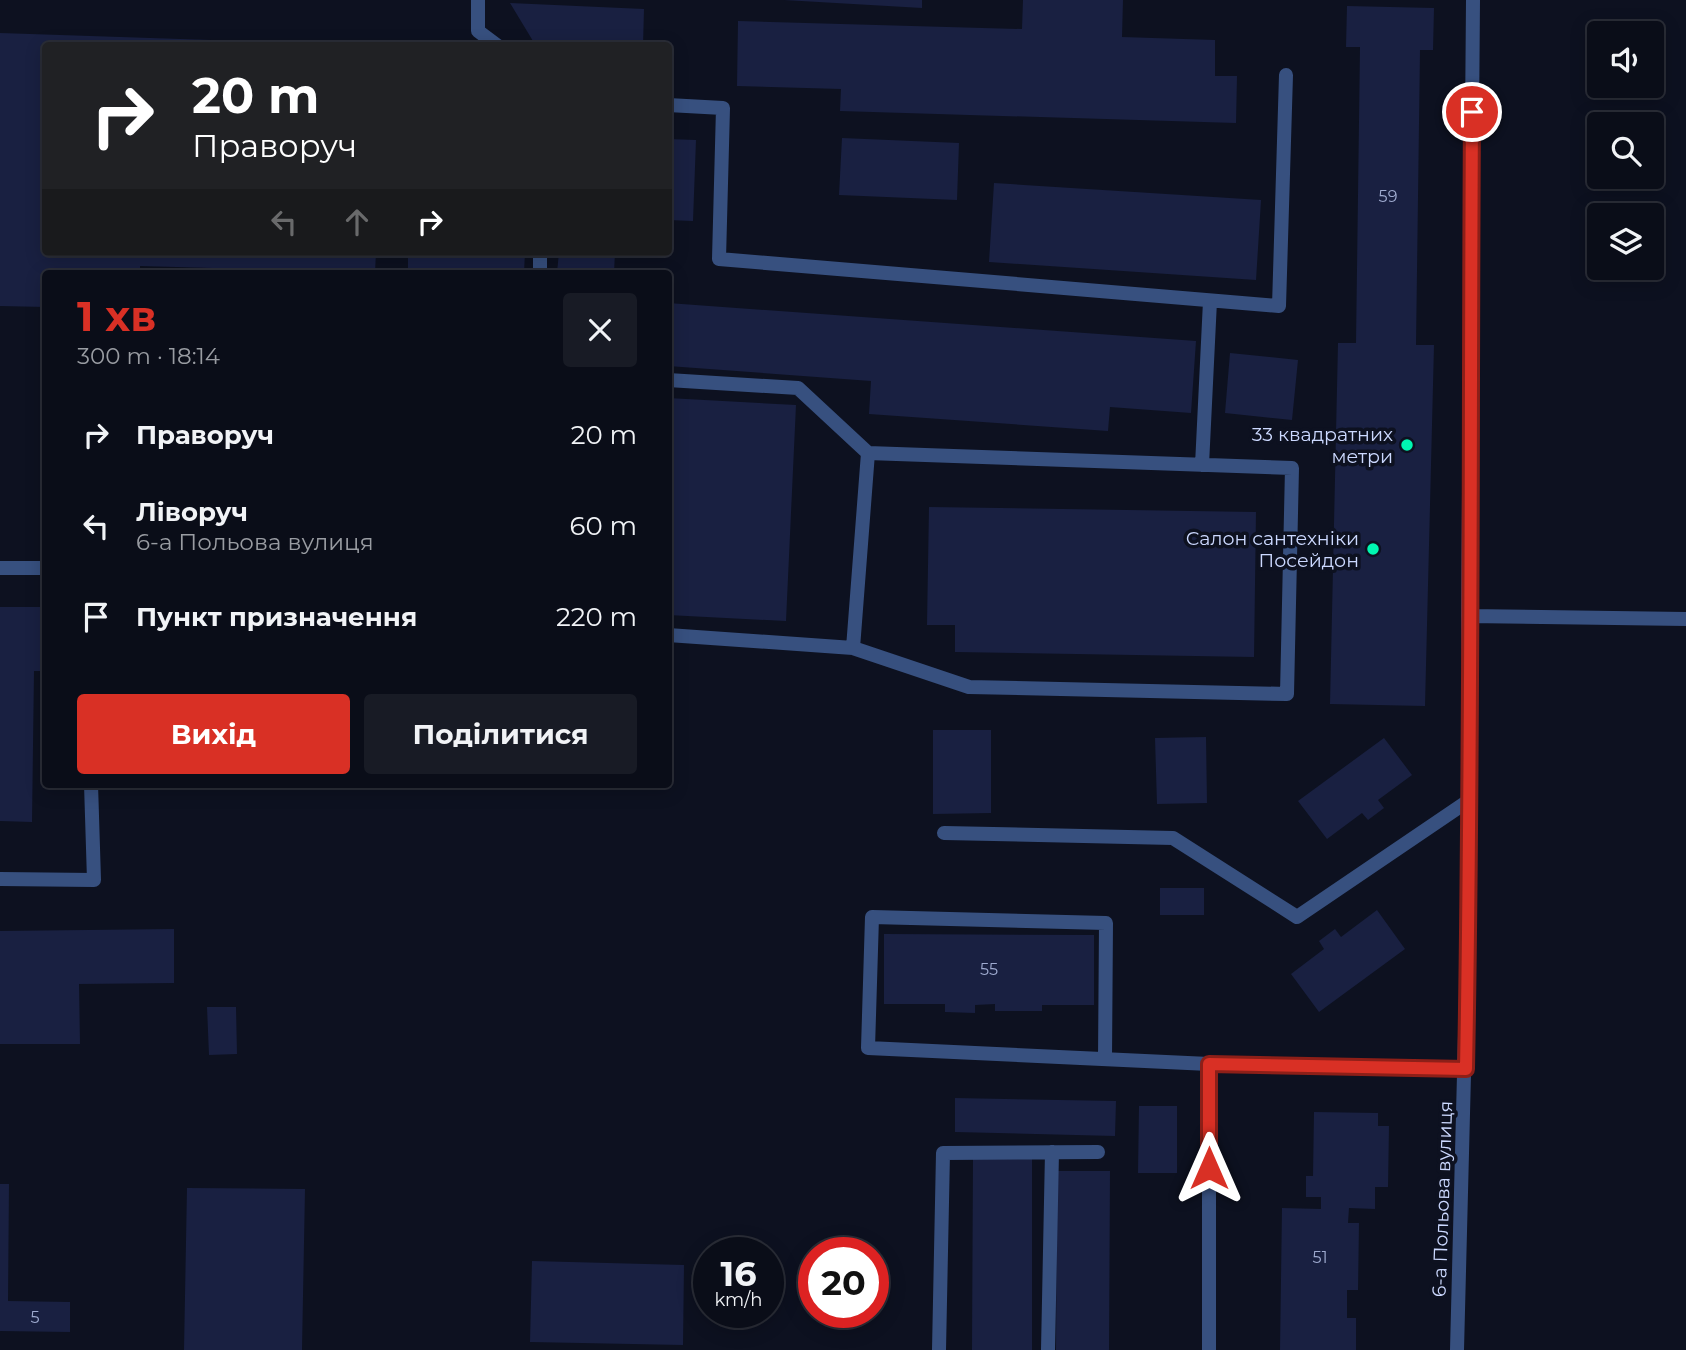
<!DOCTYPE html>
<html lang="uk">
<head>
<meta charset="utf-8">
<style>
  body { margin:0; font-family:Montserrat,sans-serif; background:#181b25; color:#f1f3f6; height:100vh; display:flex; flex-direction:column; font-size:26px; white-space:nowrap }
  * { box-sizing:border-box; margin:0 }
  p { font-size:23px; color:#999ca2 }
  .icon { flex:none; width:38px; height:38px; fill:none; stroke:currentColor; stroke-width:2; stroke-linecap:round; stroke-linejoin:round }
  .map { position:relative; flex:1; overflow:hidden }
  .drawer { position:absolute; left:42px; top:270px; width:630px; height:518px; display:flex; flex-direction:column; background:#0a0d18; border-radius:7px; box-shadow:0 4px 18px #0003,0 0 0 2px #2a2d37 }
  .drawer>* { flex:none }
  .guide { position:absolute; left:42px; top:42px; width:630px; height:214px; border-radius:7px; box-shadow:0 4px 18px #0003,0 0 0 2px #2a2d37; background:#202124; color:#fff; overflow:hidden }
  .tools { position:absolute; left:1587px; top:21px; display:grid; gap:14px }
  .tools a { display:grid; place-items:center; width:77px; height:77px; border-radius:7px; background:#0a0d18; box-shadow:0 4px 18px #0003,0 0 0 2px #2a2d37; font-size:35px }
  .speed { position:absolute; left:693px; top:1237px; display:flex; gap:14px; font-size:35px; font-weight:700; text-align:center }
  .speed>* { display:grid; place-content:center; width:91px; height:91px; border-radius:50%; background:#0a0d18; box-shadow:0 4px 18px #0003,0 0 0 2px #2a2d37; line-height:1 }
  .speed small { font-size:18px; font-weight:400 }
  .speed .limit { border:10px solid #d22; background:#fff; color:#111 }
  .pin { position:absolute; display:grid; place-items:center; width:60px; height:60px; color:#fff; margin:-30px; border:4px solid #fff; border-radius:50%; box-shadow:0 2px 7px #0007 }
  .me { position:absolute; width:77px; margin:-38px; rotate:0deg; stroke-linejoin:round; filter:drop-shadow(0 0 5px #0008) }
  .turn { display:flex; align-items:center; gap:24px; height:147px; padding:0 35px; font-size:32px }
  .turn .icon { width:91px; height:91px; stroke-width:2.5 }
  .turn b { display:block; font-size:49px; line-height:60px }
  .lanes { display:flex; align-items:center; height:66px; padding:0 35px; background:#0003; justify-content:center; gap:35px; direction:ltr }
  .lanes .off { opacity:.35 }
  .round { display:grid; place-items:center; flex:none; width:74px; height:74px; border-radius:7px; background:#181b25 }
  .summary { display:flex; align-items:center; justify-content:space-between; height:119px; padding:0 35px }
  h1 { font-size:42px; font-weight:700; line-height:52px; color:#d93025 }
  .button { display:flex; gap:14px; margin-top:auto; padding:14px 35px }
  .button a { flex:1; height:80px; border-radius:7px; background:#d93025; color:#fff; font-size:28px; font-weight:700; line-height:80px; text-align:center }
  .button a+a { background:#181b25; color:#f1f3f6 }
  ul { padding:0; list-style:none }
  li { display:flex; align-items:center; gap:21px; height:91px; padding:0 35px }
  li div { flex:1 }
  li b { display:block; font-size:26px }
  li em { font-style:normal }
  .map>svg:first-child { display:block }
  .building { fill:#192041 }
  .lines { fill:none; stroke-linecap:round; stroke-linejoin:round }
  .service { stroke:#37507f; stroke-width:14 }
  .minor { stroke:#37507f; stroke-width:14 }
  .route-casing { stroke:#8d1f18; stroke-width:18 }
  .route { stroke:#d93025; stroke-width:12 }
  .poi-dot { fill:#00f7b1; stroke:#0d1120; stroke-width:2.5 }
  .labels { text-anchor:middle; stroke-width:7; stroke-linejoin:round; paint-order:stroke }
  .number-label { font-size:16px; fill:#9fabd0 }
  .poi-label { font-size:19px; fill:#ccd9ff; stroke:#0d1120; text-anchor:end }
  .street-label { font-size:19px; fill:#ccd9ff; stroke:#0d1120 }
</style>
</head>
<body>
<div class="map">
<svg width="1686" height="1350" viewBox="0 0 1686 1350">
  <rect width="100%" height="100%" fill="#0d1120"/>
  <path class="building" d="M784,0h138v8z
    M1023,0h100l-1,37 93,3v36h22l-1,47 -396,-12 1,-22 -104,-3 1,-65 284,8z
    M510,3l134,6 -1,37h-107z
    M1347,6l87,2 -1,42h-13l-4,295h18l-9,361 -95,-2 8,-361h18l4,-296h-14z
    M0,33l298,10 -252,3v206h330l-1,21h-163v-5l-72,-2v7h-94v34l-46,-1z
    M842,138l117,5 -2,57 -118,-5z
    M668,139l28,1 -3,81 -25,-1z
    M994,183l267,17 -5,80 -267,-18z
    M408,252h117l-1,21h-116z
    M559,252h56l-1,21h-57z
    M668,303l528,38 -5,72 -81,-6 -2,24 -239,-17 2,-33 -203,-15z
    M1230,353l68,7 -6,60 -67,-7z
    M668,398l128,7 -10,216 -118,-6z
    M929,507l327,5 -2,145 -299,-5v-27h-28z
    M0,607h46v64h-12l-2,151 -32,-1z
    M933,730h58v83l-58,1z
    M1206,737l1,66 -50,1 -2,-66z
    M1384,738l28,37 -34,25 6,8 -16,12 -6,-7 -35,26 -29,-38z
    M1160,888h44v27h-44z
    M1377,910l28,39 -86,63 -28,-38 33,-25 -5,-8 16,-12 6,8z
    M174,929v54l-95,1 1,60h-80v-113z
    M884,934l210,1v70h-52v6h-47v-7l-20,1v8l-30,-1v-8h-61z
    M207,1007h29l1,47 -28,1z
    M955,1098l161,3 -1,35 -160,-4z
    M1139,1106h38v67h-39z
    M1314,1112l64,1v13h11l-1,61h-13v22l-26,-1 -1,15h11l-1,67h-11v28h9v32h-76l2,-142 39,1v-12h-15v-21h7z
    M973,1157l59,1v192h-60z
    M1057,1171h53l-1,179h-53z
    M0,1184h9l-1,117 62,1v30l-70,-1z
    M187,1188l118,1 -3,161h-118z
    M532,1261l152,4 -1,80 -153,-3z"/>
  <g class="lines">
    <path class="service" d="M478,0v31l20,15
      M668,105l55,3 -4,151 560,47 7,-231
      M540,273v-21
      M668,380l130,8 70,65
      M1202,465l8,-164
      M0,568h46
      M668,635l185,13 116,39 318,7 5,-226 -424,-15 -15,195
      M944,833l229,5 124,79 174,-118
      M0,879l94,1 -3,-96
      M1105,1059l1,-136 -234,-6 -4,131 341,16
      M939,1350l4,-197 155,-1
      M1048,1350l4,-198
      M1209,1350v-286l257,5"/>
    <path class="minor" d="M1468,616l218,3
      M1457,1350l14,-551 -3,-183 5,-616"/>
  </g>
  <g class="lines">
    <defs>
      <path id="route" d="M1209,1168v-104l257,5c6,-319 4,-638 6,-957"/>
    </defs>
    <use href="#route" class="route-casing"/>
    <use href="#route" class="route"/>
  </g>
  <g class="poi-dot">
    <circle cx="1407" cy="445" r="7"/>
    <circle cx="1373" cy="549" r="7"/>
  </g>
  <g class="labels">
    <g class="number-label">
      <text x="1388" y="202">59</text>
      <text x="989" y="975">55</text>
      <text x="1320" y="1263">51</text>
      <text x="35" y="1323">5</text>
    </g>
    <g class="poi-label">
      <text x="1393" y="441">33 квадратних<tspan x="1393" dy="22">метри</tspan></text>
      <text x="1359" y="545">Салон сантехніки<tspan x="1359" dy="22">Посейдон</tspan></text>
    </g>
    <g class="street-label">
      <text transform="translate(1442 1199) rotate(-88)" y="7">6-а Польова вулиця</text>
    </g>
  </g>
</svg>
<div class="tools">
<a><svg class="icon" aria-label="sound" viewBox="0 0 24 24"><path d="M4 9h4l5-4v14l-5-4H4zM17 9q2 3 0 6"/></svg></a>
<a><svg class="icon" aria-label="search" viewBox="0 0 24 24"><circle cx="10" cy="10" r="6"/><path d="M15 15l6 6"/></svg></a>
<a><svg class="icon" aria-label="layers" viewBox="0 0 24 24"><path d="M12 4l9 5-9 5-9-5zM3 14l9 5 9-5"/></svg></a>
</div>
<div class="speed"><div>16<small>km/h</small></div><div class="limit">20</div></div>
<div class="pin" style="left:1472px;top:112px;background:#d93025"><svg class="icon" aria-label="arrive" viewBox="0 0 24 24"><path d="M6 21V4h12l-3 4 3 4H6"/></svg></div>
<svg class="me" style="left:1209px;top:1168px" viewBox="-20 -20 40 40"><path d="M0-17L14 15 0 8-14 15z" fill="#d93025" stroke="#fff" stroke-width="4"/></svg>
<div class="guide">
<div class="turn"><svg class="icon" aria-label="right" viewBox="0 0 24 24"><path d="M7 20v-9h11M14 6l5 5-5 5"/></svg><div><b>20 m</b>Праворуч</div></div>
<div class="lanes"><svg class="icon off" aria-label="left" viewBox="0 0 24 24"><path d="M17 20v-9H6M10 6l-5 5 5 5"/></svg><svg class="icon off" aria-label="ahead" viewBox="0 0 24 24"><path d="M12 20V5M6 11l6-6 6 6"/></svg><svg class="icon" aria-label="right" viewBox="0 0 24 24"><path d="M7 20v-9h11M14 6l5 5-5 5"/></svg></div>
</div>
<section class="drawer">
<div class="summary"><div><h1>1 хв</h1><p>300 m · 18:14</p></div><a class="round"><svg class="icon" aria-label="close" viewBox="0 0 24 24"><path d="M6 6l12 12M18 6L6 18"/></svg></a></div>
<ul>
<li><svg class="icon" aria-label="right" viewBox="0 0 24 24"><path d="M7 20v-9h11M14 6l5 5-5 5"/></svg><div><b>Праворуч</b></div><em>20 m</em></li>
<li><svg class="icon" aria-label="left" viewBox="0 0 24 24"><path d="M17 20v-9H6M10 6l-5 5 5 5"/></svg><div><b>Ліворуч</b><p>6-а Польова вулиця</p></div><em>60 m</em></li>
<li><svg class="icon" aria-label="arrive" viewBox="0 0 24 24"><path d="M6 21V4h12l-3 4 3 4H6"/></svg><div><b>Пункт призначення</b></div><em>220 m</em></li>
</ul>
<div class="button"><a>Вихід</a><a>Поділитися</a></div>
</section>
</div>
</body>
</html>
